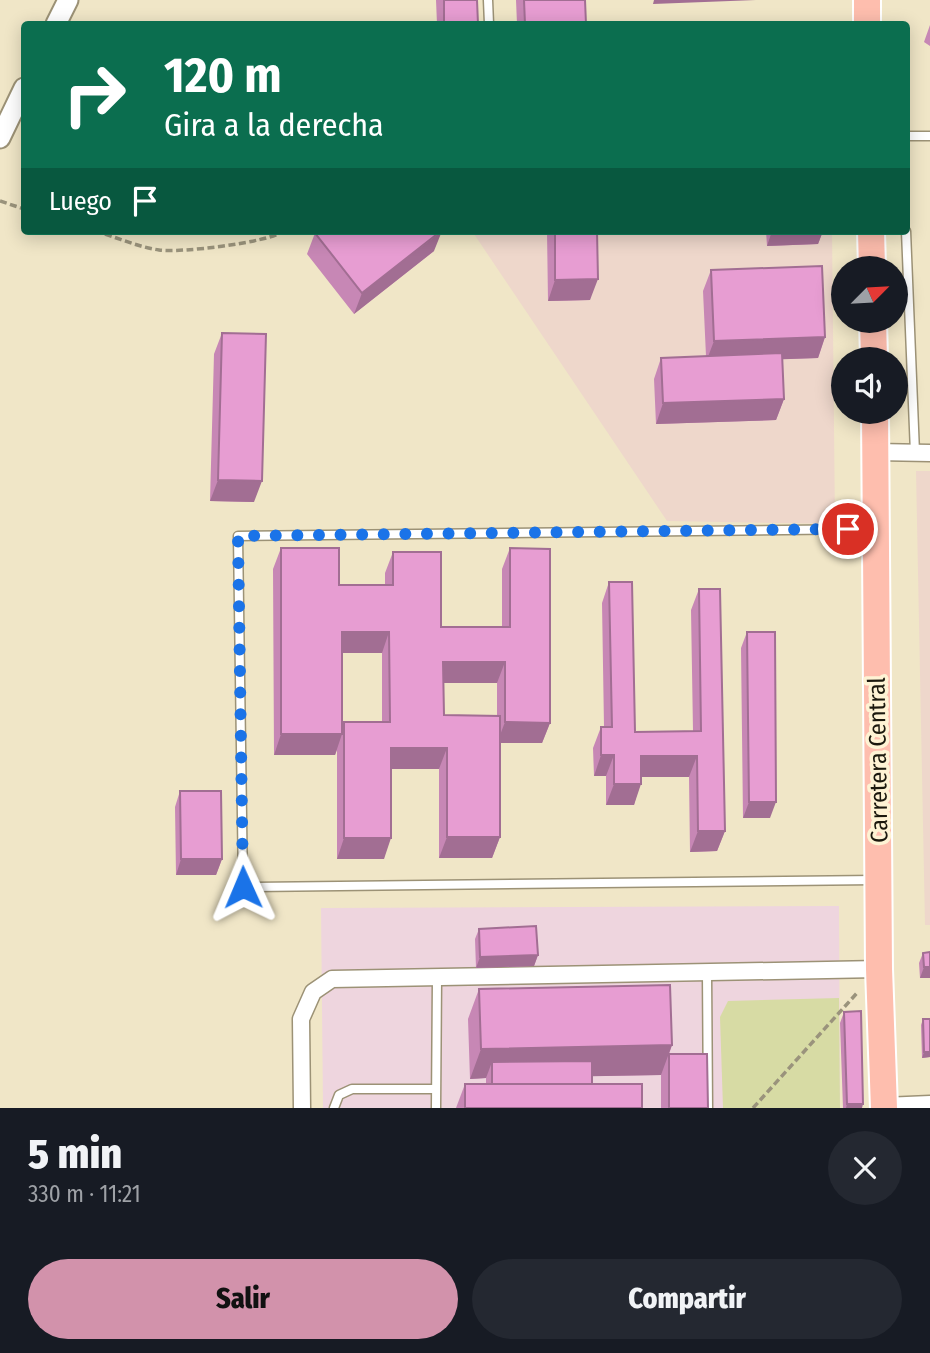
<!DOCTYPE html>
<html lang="es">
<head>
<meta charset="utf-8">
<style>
  body { margin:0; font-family:"Fira Sans Condensed",sans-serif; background:#242831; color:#f1f3f6; height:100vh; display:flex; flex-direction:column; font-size:26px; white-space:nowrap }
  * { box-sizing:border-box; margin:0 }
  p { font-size:23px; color:#9ea1a6 }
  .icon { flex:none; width:38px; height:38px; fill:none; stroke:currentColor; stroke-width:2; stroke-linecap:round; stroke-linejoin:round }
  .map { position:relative; height:1108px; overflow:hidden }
  .sheet { display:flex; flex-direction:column; background:#171b24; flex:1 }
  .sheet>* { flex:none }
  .hud { position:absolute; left:21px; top:21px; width:889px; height:214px; border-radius:7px; box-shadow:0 4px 18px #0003; background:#0b6e4f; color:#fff; overflow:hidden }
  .needle { width:46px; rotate:66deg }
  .buttons { position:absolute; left:831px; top:256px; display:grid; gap:14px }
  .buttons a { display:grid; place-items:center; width:77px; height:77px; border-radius:50%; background:#171b24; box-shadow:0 4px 18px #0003; font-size:35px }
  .pin { position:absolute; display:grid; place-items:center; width:60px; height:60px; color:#fff; margin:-30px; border:4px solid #fff; border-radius:50%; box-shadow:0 2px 7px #0007 }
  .me { position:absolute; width:77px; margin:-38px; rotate:359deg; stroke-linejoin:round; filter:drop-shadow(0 0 5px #0008) }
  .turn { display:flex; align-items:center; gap:24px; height:147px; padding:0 28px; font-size:32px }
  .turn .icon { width:91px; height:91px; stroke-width:2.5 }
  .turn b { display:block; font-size:49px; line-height:60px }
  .then { display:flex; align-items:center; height:66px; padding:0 28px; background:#0003; gap:14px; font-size:26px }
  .round { display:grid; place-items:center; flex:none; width:74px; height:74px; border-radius:37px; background:#242831 }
  .overview { display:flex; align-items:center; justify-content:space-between; height:119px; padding:0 28px }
  h1 { font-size:42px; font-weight:800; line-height:52px }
  .cta { display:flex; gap:14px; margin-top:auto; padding:14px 28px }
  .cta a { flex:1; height:80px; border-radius:42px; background:#d292ab; color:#111; font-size:28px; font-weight:800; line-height:80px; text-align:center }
  .cta a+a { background:#242831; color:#f1f3f6 }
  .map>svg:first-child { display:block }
  .education { fill:#eed7cb }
  .medical { fill:#eed5de }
  .green { fill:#d7dba4 }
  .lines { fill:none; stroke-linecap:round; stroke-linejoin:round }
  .service-casing { stroke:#9c9276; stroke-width:11 }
  .minor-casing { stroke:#9c9276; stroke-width:19 }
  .tertiary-casing { stroke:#9c9276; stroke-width:23 }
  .trunk-casing { stroke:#fff; stroke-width:30 }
  .path { stroke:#9a937c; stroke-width:3.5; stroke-dasharray:7 3.5; stroke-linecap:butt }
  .service { stroke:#fff; stroke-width:8 }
  .minor { stroke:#fff; stroke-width:16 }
  .tertiary { stroke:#fff; stroke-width:19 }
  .trunk { stroke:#febeae; stroke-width:26 }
  .wall { fill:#c787b5; fill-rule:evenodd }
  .shaded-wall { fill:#a26e93 }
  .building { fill:#e79dd2; stroke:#a26e93; stroke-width:2 }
  .route { stroke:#1a73e8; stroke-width:12; stroke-dasharray:0 21.6 }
  .labels { text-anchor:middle; stroke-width:7; stroke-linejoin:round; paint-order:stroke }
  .street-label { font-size:24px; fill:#1b180d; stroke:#fef3d4 }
</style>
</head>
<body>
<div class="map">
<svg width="930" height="1108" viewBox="0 0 930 1108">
  <rect width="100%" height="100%" fill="#f0e6c7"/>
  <path class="education" d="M472,231h360l3,293 -168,-3z
    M916,471h14v454h-5z"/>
  <path class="medical" d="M839,906l1,202h-517l-2,-200z"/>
  <path class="green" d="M839,998l1,110h-117l-3,-91 8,-16z"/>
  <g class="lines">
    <defs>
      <path id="service" d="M488,0l1,24
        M906,136h24
        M906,231l9,222
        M872,529l-634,7 5,351 633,-7
        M707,974l1,134
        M334,1108l5,-13 13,-6h84
        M436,1108l1,-129"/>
      <path id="minor" d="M876,452l54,1
        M884,1106l46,-2
        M302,1108l-1,-89 12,-27 19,-13 547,-10"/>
      <path id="tertiary" d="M56,24l12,-24
        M0,138l24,-50"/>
      <path id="trunk" d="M867,0v24
        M871,231l1,37
        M873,320l1,39
        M875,411l4,558 5,139"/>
    </defs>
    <use href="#service" class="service-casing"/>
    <use href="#minor" class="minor-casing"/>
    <use href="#tertiary" class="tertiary-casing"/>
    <use href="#trunk" class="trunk-casing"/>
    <path class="path" d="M0,201l24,8
      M95,231c21,6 43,16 64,19 21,3 108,-7 125,-19
      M753,1108l104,-115"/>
    <use href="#service" class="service"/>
    <use href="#minor" class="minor"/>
    <use href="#tertiary" class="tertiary"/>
    <use href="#trunk" class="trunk"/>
  </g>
  <path class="wall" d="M436,0h41l1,24h-41z
    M516,0h69l1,24h-69z
    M930,25v21l-6,-4z
    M547,231h50l-7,69 -42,1z
    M766,231h57l-5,13 -51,2z
    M315,233l119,18 -80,63 -47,-60z
    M711,270l114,67 -7,21 -36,1 2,40 -8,21 -120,4 -2,-45 7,-21 45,-2 -3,-65z
    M222,333l32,169 -44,-1 4,-147z
    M281,548l58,37h46v-12l8,-21 48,75h61v-58l8,-21 40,175 -8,20h-42v94l-8,21h-53v-89h-48l-7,90h-47v-109l-2,5h-61l-1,-186zM342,653h40v69h-38l-2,6zM444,683h53v33l-53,-1z
    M609,582l26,150 58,-1 -2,-121 8,-21 26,242 -8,20 -27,1 -1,-75h-48l-7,28h-28v-29h-12l-1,-28 8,-21h3l-2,-124z
    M747,632l23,186h-27l-2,-170z
    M180,791l42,68 -6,16h-40l-1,-68z
    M479,929l59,26 -4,11 -58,2 -1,-29z
    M930,952v26h-10l-1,-15 4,-10z
    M479,989l193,56 -3,9 39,54h-47v-33l-69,1v8l50,24h-186l9,-24h21v-6l-16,1 -2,-60z
    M844,1012l18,96h-19l-3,-85z
    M923,1019l7,38 -8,1 -1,-33z"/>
  <path class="shaded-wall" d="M654,0h102l-103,4z
    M442,231l-8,20 -80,63 8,-21z
    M772,231h51l-5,13 -51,2z
    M598,279l-8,21 -42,1 7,-21z
    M825,337l-7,21 -112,4 8,-21z
    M784,399l-8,21 -120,4 7,-21z
    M218,480l44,1 -8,21 -44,-1z
    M342,632h47l-7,21h-48z
    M443,662h62l-8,21h-61z
    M505,722l45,1 -8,20h-45z
    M281,734h61l-7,21h-61z
    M391,748h56l-8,21h-55z
    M601,755h13l-8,21h-12z
    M641,756h56l-8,21h-56z
    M614,784h27l-7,21h-28z
    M749,802h27l-6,16h-27z
    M698,831h27l-8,20 -27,1z
    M447,837h53l-8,21h-53z
    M344,838h47l-7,21h-47z
    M181,859h41l-6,16h-40z
    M538,955l-4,11 -58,2 4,-11z
    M924,967h6v11h-10z
    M672,1045l-11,30 -169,3v-16l-6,16 -16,1 11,-30z
    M924,1052h6v5l-8,1z
    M847,1104h16l-1,4h-16z"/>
  <path class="building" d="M444,0h33l1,24h-34z
    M524,0h61l1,24h-61z
    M317,231h124l-79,62 -47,-60z
    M555,231h42l1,48 -43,1z
    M822,266l3,71 -111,4 -3,-71z
    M222,333l44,1 -4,147 -44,-1z
    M782,353l2,46 -121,4 -2,-45z
    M281,548h58v37h54v-33h48v75h69v-79l40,1v174l-45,-1v-60h-62l1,53 56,1v121h-53v-89h-56v90h-47v-116h46l-1,-90h-47v102h-61z
    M609,582h23l3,150 66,-1 -2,-142h21l5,242h-27l-1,-75h-56v28h-27v-29h-13v-28h11z
    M747,632h28l1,170h-27z
    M180,791h41l1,68h-41z
    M536,926l2,29 -58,2 -1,-28z
    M930,952v15h-6l-1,-14z
    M670,985l2,60 -191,4 -2,-60z
    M861,1011l2,93h-16l-3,-92z
    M923,1019h7v33h-6z
    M669,1054h38l1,54h-39z
    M592,1061v23h-100v-22z
    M465,1084h177v24h-177z"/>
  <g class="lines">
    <path class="route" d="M243,887l-5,-351 610,-7"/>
  </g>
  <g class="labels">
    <g class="street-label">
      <text transform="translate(878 760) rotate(-91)" y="8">Carretera Central</text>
    </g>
  </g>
</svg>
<div class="buttons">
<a><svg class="needle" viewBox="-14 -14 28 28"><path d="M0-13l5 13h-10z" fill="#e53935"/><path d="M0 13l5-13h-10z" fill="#9ea1a6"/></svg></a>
<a><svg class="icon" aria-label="sound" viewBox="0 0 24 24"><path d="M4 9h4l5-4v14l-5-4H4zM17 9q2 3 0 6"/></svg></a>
</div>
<div class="pin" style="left:848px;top:529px;background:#d93025"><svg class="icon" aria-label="arrive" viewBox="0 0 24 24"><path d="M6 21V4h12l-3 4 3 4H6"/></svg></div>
<svg class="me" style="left:243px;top:887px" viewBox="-20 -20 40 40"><path d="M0-17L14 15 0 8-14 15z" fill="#1a73e8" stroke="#fff" stroke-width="4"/></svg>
<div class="hud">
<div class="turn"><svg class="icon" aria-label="right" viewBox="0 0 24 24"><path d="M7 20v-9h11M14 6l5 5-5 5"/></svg><div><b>120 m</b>Gira a la derecha</div></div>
<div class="then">Luego<svg class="icon" aria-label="arrive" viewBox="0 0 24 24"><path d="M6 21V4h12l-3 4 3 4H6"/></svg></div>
</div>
</div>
<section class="sheet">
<div class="overview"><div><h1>5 min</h1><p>330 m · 11:21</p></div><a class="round"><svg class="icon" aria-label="close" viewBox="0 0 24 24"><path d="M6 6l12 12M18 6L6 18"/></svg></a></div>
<div class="cta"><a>Salir</a><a>Compartir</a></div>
</section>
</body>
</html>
